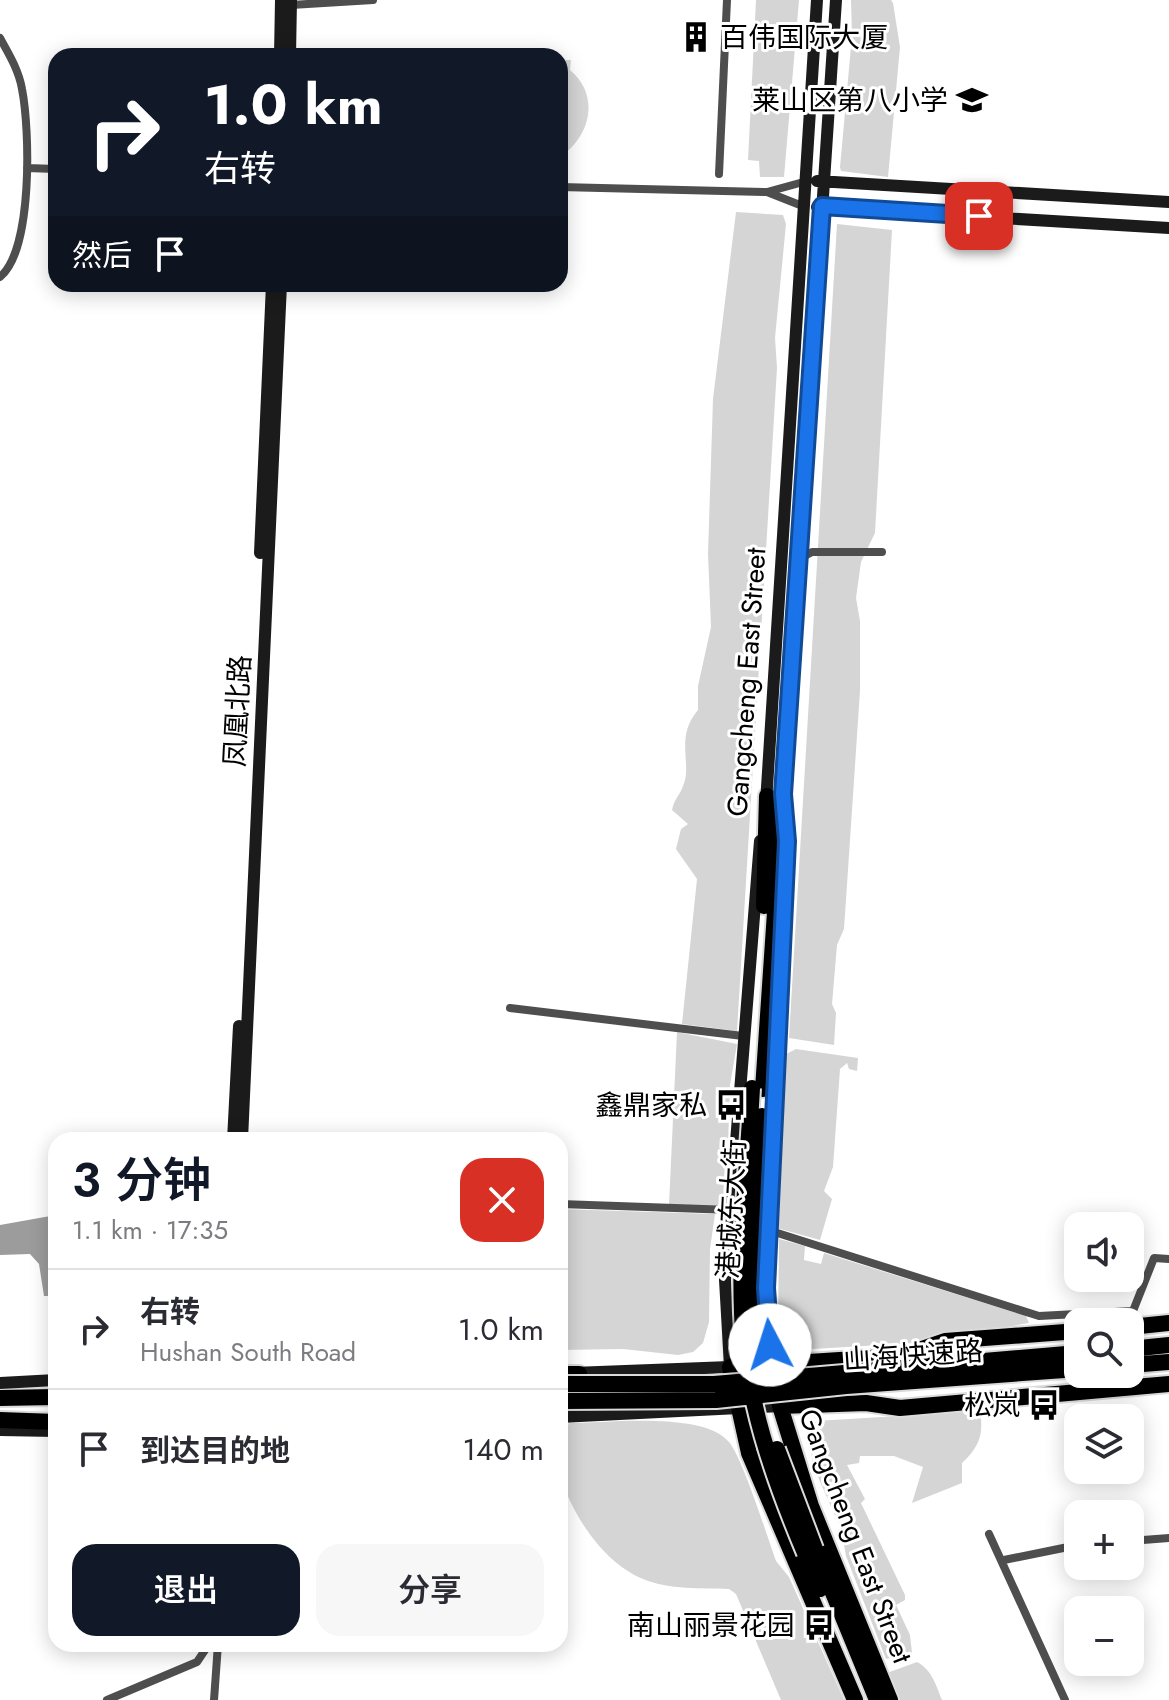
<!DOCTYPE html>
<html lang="zh">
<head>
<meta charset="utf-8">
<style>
  body { margin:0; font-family:Jost,"Noto Sans SC",sans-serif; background:#f7f7f7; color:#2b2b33; height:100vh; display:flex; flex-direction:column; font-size:30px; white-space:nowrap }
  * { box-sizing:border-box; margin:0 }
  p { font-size:26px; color:#7c7c81 }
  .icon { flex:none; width:44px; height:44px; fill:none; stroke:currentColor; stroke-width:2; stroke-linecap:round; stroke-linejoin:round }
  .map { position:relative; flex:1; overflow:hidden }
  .side { position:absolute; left:48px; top:1132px; width:520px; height:520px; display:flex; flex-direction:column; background:#fff; border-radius:24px; box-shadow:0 4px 20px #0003 }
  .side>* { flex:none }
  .hud { position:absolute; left:48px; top:48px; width:520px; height:244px; border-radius:24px; box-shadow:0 4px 20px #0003; background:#111827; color:#fff; overflow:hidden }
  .tools { position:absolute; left:1064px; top:1212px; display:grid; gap:16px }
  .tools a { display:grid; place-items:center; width:80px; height:80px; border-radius:16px; background:#fff; box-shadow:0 4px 20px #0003; font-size:40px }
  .pin { position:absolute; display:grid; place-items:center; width:68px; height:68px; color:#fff; margin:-34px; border-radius:16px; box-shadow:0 4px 12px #0006 }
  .me { position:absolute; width:88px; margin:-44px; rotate:355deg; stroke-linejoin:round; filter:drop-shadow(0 0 6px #0008) }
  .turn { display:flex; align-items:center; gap:28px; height:168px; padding:0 24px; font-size:36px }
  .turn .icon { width:104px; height:104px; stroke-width:2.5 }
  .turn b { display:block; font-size:56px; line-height:68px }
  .then { display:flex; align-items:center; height:76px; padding:0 24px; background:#0003; gap:16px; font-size:30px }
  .round { display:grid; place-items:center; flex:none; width:84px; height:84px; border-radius:24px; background:#f7f7f7 }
  .headline { display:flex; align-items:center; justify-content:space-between; height:136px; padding:0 24px }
  h1 { font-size:48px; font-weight:600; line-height:60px; color:#111827 }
  .button { display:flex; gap:16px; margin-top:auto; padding:16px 24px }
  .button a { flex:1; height:92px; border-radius:24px; background:#111827; color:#fff; font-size:32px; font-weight:600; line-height:92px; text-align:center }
  .button a+a { background:#f7f7f7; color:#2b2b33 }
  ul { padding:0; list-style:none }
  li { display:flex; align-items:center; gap:24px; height:120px; padding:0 24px; border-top:2px solid #e1e1e2 }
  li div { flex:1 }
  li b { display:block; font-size:30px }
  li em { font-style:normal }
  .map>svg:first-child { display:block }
  .green { fill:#d5d5d5 }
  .water { fill:#9c9c9c }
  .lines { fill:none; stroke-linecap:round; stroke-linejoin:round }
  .highway-casing { stroke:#dbdbdb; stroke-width:20 }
  .street { stroke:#4e4e4e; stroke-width:8 }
  .secondary { stroke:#1b1b1b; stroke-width:12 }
  .highway { stroke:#000; stroke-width:16 }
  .highway-bridge-casing { stroke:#dbdbdb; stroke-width:20; stroke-linecap:butt }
  .highway-bridge { stroke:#000; stroke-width:16 }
  .route-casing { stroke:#114b97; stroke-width:20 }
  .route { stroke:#1a73e8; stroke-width:14 }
  .labels { text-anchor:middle; stroke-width:6; stroke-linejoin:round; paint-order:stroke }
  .poi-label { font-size:28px; fill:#000; stroke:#fff; text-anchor:end }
  .street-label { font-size:28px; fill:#000; stroke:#fff }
</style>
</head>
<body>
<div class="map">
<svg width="1169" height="1700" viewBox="0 0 1169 1700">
  <rect width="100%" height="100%" fill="#fff"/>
  <path class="green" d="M756,0h43l-15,177h-24l-1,-16 -11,-1z
    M851,0h40l2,3 7,44 -12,130 -47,-6 -1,-4 12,-131z
    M560,60h11l-1,10c31,26 20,67 -10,87z
    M736,212l47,3 3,9 -11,114 2,30 -40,663 -55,-7 15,-145 -21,-30 5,-20 7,-5 -16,-14c2,-11 8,-15 11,-24 10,-22 -9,-48 15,-76v-24l13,-59 -3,-73 5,-155z
    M837,224l55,6 -17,303 -14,29 -5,36 4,23v70l-16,238 -7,16 -5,59 4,9 -2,32 -45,-7z
    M677,1032l60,12 -7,41 -4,121 -57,-1z
    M796,1049l62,9 -1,13 -8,-2 -2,-6 -7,6 -7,98 -9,24 8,8 -12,41 -43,-12 -1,-3 10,-171z
    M560,1209l155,5 -5,35 -1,73 -6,21 -10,9 -15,3 -55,-6 -63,1z
    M779,1239l26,7 -1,14 17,4 3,-11 202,63 3,7 -115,20 -118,7 -12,-4 -6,-18z
    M980,1411c4,24 -1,36 -18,52v20l-50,20 11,-36 -29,-11h-34l-1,7 -12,2 18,34 -4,4 44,92v5l-9,5 14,30 2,18 -26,6 -40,-103 -5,-27 -27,-61 -7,-36 9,-11z
    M569,1423c39,0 134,-12 160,19 14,17 38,94 47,119l13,16 55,123h-63l-45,-106 -7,-5c-29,-1 -59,1 -86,-10 -41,-17 -69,-63 -83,-102 -6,-17 2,-39 9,-54z
    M917,1662c15,8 19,23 25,38h-42l-13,-27z"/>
  <path class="water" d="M56,1215v81h-12l-5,-32 -9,-10 -30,1v-30z"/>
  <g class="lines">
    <defs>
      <path id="highway" d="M764,906l3,-110
        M763,1089l20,-295
        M1130,1327l39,-4
        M1130,1349l39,-4
        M1130,1365l39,-3
        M560,1374h19
        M0,1398l56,-1
        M0,1420l56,2
        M815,1549l62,151
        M805,1553l15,36
        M855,1700l-106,-247 -19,-86 171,-11 44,-15 133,-10
        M890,1700l-79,-194 -31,-100 86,-3 34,5 269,-24"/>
    </defs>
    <use href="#highway" class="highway-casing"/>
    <path class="street" d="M291,5l82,-5
      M0,38c9,16 19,33 22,51 8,41 11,161 -22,188
      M27,168l29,1
      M719,174l8,-174
      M560,187l207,5 38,15
      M767,192l40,-11
      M799,559l13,-7h70
      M510,1008l233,28
      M560,1204l172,6
      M768,1230l271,86 94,-5 21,-53 15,1
      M989,1534l76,166
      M1130,1541l39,-3
      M1004,1560l74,-15
      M107,1700l90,-38 12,-18
      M214,1700l4,-56"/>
    <path class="secondary" d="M280,56l1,-56
      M290,56l1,-56
      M817,181l352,21
      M817,207l352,21
      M260,553l12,-269
      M783,801l53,-801
      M766,803l51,-803
      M233,1140l6,-114
      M242,1140l39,-856
      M774,1372l-8,-84 20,-429
      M573,1373l157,-6 -5,-87 35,-439
      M0,1383l56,-3
      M560,1417l220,-11 -2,-8
      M0,1430l56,1"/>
    <use href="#highway" class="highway"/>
    <defs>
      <path id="highway-bridge" d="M752,1088c-4,74 -13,151 -10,225 3,84 31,164 63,240
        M756,1352l-3,-84 9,-152
        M560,1384h154l364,-31
        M560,1401l156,-1 130,-14 232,-17
        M777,1449l38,100"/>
    </defs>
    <use href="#highway-bridge" class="highway-bridge-casing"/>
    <use href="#highway-bridge" class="highway-bridge"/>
  </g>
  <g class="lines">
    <defs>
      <path id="route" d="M770,1345l-4,-57 21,-447 -4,-47 39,-588 157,10"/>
    </defs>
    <use href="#route" class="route-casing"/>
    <use href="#route" class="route"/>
  </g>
  <defs>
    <symbol id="building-bare" viewBox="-9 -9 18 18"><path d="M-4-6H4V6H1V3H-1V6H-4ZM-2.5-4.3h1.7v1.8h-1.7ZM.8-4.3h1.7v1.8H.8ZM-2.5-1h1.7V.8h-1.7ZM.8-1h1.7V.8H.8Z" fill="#000" stroke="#fff" stroke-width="2.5" paint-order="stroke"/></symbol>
    <symbol id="school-bare" viewBox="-9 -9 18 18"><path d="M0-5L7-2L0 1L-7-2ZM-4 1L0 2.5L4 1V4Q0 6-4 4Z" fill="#000" stroke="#fff" stroke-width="2.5" paint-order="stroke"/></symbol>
    <symbol id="bus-bare" viewBox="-9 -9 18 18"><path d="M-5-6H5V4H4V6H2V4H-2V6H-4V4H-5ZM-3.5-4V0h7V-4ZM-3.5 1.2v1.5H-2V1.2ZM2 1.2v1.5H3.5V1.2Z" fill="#000" stroke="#fff" stroke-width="2.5" paint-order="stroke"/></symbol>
  </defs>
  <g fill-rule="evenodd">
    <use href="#building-bare" x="674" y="15" width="44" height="44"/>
    <use href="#school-bare" x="950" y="78" width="44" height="44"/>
    <use href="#bus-bare" x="709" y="1083" width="44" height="44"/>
    <use href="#bus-bare" x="1022" y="1383" width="44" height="44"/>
    <use href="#bus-bare" x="797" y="1603" width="44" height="44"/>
  </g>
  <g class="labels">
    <g class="poi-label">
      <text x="720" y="47" text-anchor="start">百伟国际大厦</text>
      <text x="948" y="110">莱山区第八小学</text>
      <text x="707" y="1115">鑫鼎家私</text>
      <text x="1020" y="1415">松岚</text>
      <text x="795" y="1635">南山丽景花园</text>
    </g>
    <g class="street-label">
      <text transform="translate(746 682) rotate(-86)" y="10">Gangcheng East Street</text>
      <text transform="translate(237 711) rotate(-87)" y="10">凤凰北路</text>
      <text transform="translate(731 1209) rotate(-87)" y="10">港城东大街</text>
      <text transform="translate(913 1355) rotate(-4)" y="10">山海快速路</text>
      <text transform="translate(856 1536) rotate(69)" y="10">Gangcheng East Street</text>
    </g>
  </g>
</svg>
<div class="tools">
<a><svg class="icon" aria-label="sound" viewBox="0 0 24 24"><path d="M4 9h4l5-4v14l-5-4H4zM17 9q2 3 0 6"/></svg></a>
<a><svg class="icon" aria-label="search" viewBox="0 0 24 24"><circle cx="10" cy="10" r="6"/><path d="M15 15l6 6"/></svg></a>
<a><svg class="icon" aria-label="layers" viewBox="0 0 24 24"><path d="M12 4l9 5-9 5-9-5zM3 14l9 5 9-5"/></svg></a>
<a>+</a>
<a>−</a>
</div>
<div class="pin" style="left:979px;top:216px;background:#d93025"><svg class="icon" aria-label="arrive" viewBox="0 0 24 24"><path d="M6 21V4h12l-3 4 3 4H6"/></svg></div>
<svg class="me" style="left:770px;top:1345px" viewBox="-20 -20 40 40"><circle r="19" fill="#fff"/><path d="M0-13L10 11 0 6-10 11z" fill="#1a73e8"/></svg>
<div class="hud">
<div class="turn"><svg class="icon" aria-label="right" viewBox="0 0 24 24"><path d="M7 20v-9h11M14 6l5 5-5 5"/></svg><div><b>1.0 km</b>右转</div></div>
<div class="then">然后<svg class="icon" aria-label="arrive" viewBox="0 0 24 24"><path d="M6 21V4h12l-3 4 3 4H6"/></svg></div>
</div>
<section class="side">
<div class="headline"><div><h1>3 分钟</h1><p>1.1 km · 17:35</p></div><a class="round" style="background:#d93025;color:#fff"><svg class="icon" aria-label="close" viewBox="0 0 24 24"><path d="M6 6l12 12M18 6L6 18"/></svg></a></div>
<ul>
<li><svg class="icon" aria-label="right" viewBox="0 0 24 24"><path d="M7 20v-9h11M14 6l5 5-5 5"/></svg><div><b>右转</b><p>Hushan South Road</p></div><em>1.0 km</em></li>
<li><svg class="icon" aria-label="arrive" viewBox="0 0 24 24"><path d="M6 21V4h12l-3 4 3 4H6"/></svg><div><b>到达目的地</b></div><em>140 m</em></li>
</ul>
<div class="button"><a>退出</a><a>分享</a></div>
</section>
</div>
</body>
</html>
